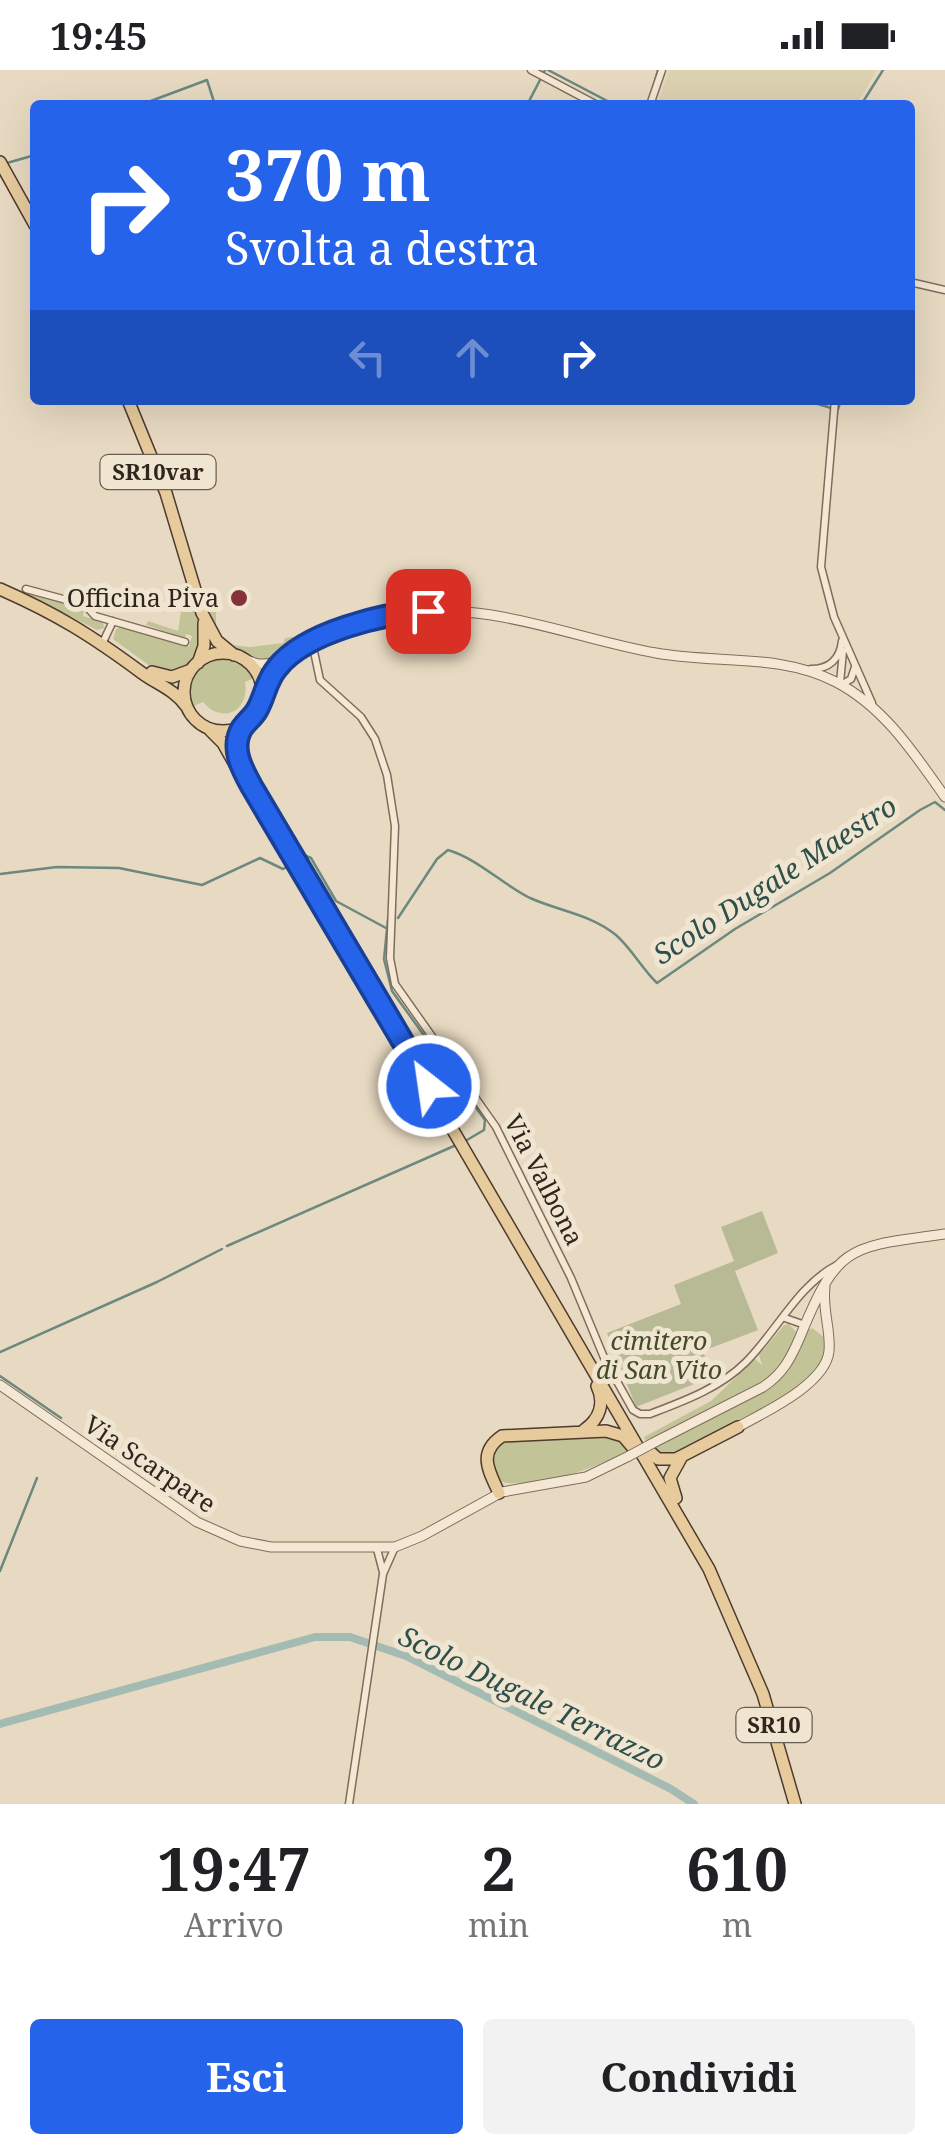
<!DOCTYPE html>
<html lang="it">
<head>
<meta charset="utf-8">
<style>
  body { margin:0; font-family:"Noto Serif",serif; background:#f2f2f2; color:#202124; height:100vh; display:flex; flex-direction:column; font-size:38px; white-space:nowrap }
  * { box-sizing:border-box; margin:0 }
  p { font-size:32px; color:#757577 }
  .icon { flex:none; width:55px; height:55px; fill:none; stroke:currentColor; stroke-width:2; stroke-linecap:round; stroke-linejoin:round }
  .map { position:relative; height:1734px; overflow:hidden }
  .drawer { display:flex; flex-direction:column; background:#fff; flex:1 }
  .drawer>* { flex:none }
  .banner { position:absolute; left:30px; top:30px; width:885px; height:305px; border-radius:10px; box-shadow:0 10px 40px #0002; background:#2563eb; color:#fff; overflow:hidden }
  .pin { position:absolute; display:grid; place-items:center; width:85px; height:85px; color:#fff; margin:-42px; border-radius:20px; box-shadow:0 5px 15px #0006 }
  .me { position:absolute; width:110px; margin:-55px; rotate:330deg; stroke-linejoin:round; filter:drop-shadow(0 0 8px #0008) }
  .turn { display:flex; align-items:center; gap:35px; height:210px; padding:0 30px; font-size:45px }
  .turn .icon { width:130px; height:130px; stroke-width:2.5 }
  .turn b { display:block; font-size:70px; line-height:85px }
  .lanes { display:flex; align-items:center; height:95px; padding:0 30px; background:#0003; justify-content:center; gap:50px; direction:ltr }
  .lanes .off { opacity:.35 }
  .eta { display:flex; justify-content:space-evenly; align-items:center; height:170px; text-align:center }
  .eta b { font-size:60px; font-weight:700; line-height:70px }
  .primary-button { display:flex; gap:20px; margin-top:auto; padding:20px 30px }
  .primary-button a { flex:1; height:115px; border-radius:10px; background:#2563eb; color:#fff; font-size:40px; font-weight:700; line-height:115px; text-align:center }
  .primary-button a+a { background:#f2f2f2; color:#202124 }
  .status { display:flex; justify-content:space-between; align-items:center; height:70px; padding:0 50px; background:#fff; direction:ltr }
  .status svg { height:28px; fill:currentColor }
  .map>svg:first-child { display:block }
  .farmland { fill:#dcd2b0 }
  .green { fill:#c2c497 }
  .cemetery { fill:#b8ba96 }
  .lines { fill:none; stroke-linecap:round; stroke-linejoin:round }
  .stream { stroke:#6c887f; stroke-width:2.5 }
  .canal { stroke:#a4bbb3; stroke-width:8 }
  .minor-casing { stroke:#806c5b; stroke-width:9 }
  .tertiary-casing { stroke:#806c5b; stroke-width:11 }
  .primary-casing { stroke:#4e3b2f; stroke-width:14 }
  .minor { stroke:#f4e8d4; stroke-width:6 }
  .tertiary { stroke:#f4e8d4; stroke-width:9 }
  .primary { stroke:#e7cb9d; stroke-width:11 }
  .tertiary-bridge-casing { stroke:#806c5b; stroke-width:11; stroke-linecap:butt }
  .tertiary-bridge { stroke:#f4e8d4; stroke-width:9 }
  .route-casing { stroke:#184099; stroke-width:25 }
  .route { stroke:#2563eb; stroke-width:18 }
  .poi-dot { fill:#873239; stroke:#f0e5d0; stroke-width:4 }
  .labels { text-anchor:middle; stroke-width:10; stroke-linejoin:round; paint-order:stroke }
  .shield { fill:#f0e5d0; stroke:#6a5f53; stroke-width:2.5 }
  .shield-label { font-size:22px; font-weight:bold; fill:#31261e }
  .poi-label { font-size:25px; fill:#31261e; stroke:#f0e5d0; text-anchor:end }
  .street-label { font-size:25px; fill:#31261e; stroke:#f0e5d0 }
  .park-label { font-size:25px; font-style:italic; fill:#444b27; stroke:#f0e5d0 }
  .water-label { font-size:28px; font-style:italic; fill:#2f4f4b; stroke:#f0e5d0 }
</style>
</head>
<body>
<div class="status"><b>19:45</b><svg viewBox="0 0 49 12"><path d="M0 12V9h3v3zM5 12V6h3v6zM10 12V3h3v9zM15 12V0h3v12zM26 1h20v11H26zM47 4h2v5h-2z"/></svg></div>
<div class="map">
<svg width="945" height="1734" viewBox="0 0 945 1734">
  <rect width="100%" height="100%" fill="#e8dac2"/>
  <path class="farmland" d="M669,0h208l-21,35h-199z"/>
  <path class="green" d="M19,520l65,18 -1,8 20,6 1,6 -7,2z
    M184,522h7c9,33 18,61 -15,81l-22,-4 -41,-30 3,-10 5,-2 68,19 3,-10 -6,-2 -1,4 -39,-13 2,-4 30,10z
    M206,539l10,2v20l16,14 17,2 34,-4 2,-5 15,-2 4,4 -32,20 -18,-1 -26,-14 -12,-11z
    M222,589l19,5 13,14 -9,4c5,29 -23,43 -42,20l-9,4c-8,-24 3,-42 28,-47z
    M789,1254l7,8 -10,24 -16,21 -124,64 -2,-4 67,-36 44,-42 7,6 -3,-10 25,-30z
    M812,1258l12,9c1,8 2,15 -1,23 -14,34 -119,80 -154,98l-18,-8 123,-66 15,-14 17,-39z
    M614,1365l16,14c-37,20 -82,37 -125,34l-8,-4 -7,-17 5,-15 13,-8z"/>
  <path class="cemetery" d="M762,1141l16,42 -43,18 23,59 -55,21 9,26 -76,30 -29,-74 74,-29 -7,-19 60,-24 -13,-34z"/>
  <g class="lines">
    <path class="stream" d="M548,0l67,35
      M544,2l1,-2
      M654,15l4,-15
      M140,35l67,-25 8,25
      M527,35l13,-25
      M861,35l22,-35
      M7,93l28,-8
      M565,330h26
      M805,330l26,8
      M838,339l3,-9
      M306,786l5,2 25,43 50,27
      M0,804l57,-7 62,1 83,17 58,-27 23,11 6,-3
      M398,848l39,-59 11,-9c30,9 54,34 82,48 29,13 60,16 86,37 16,14 26,34 41,48l78,-54 95,-56 90,-63 15,-8 10,8
      M388,849l-4,40 8,32 93,129 -1,10 -17,10
      M227,1176l227,-100
      M0,1282l157,-70 65,-33
      M0,1306l61,42
      M0,1501l37,-93"/>
    <path class="canal" d="M0,1654l315,-87h35l56,19 265,133 23,15"/>
    <defs>
      <path id="minor" d="M531,0l66,35
        M650,35l12,-35
        M910,212l35,8
        M835,330l-14,167 13,50 38,86
        M26,519l59,16 10,11 90,26
        M103,572l10,-21
        M312,572l8,38 41,37 14,22 12,36 8,51 -5,132 5,26 101,143 75,151 34,82 28,50 7,4h10c34,-13 70,-26 96,-52 31,-31 52,-77 91,-97
        M811,599c18,0 29,-10 31,-28
        M840,613l3,-32
        M841,615l10,-6 4,-12
        M785,1248l20,7
        M377,1479l6,23
        M349,1734l34,-230 12,-27"/>
      <path id="tertiary" d="M245,589c10,5 18,7 29,3 12,-3 22,-12 34,-17 29,-15 61,-27 94,-31 88,-14 169,24 254,39 60,11 124,0 180,29 48,25 78,71 109,115
        M261,629l7,-19 14,-18
        M0,1315l197,137 43,19 31,6h124l27,-11 80,-44 84,-15 43,-21
        M738,1357c27,-15 88,-43 91,-76 2,-21 -7,-42 -4,-64
        M655,1372l108,-55c20,-13 28,-29 37,-50 38,-93 48,-90 145,-103"/>
      <path id="primary" d="M0,92l35,63
        M128,330l38,93 36,120 15,28 17,14
        M0,519c57,25 92,47 142,84 15,11 33,17 44,33
        M184 622a39 39 0 1 1 78 0a39 39 0 1 1-78 0Z
        M198,593l6,-17v-23
        M152,602l20,5 19,-7
        M246,653l-8,18 6,31 465,797 54,125 32,110
        M210,660l13,13 14,25
        M584,1360c16,-11 21,-27 13,-44
        M647,1379l11,10h18l62,-32
        M499,1423c-10,-22 -22,-40 3,-57l104,-5 17,5 11,13
        M676,1428l-6,-20 11,-20"/>
    </defs>
    <use href="#minor" class="minor-casing"/>
    <use href="#tertiary" class="tertiary-casing"/>
    <use href="#primary" class="primary-casing"/>
    <use href="#minor" class="minor"/>
    <use href="#tertiary" class="tertiary"/>
    <use href="#primary" class="primary"/>
    <defs>
      <path id="tertiary-bridge" d="M629,1386l26,-14"/>
    </defs>
    <use href="#tertiary-bridge" class="tertiary-bridge-casing"/>
    <use href="#tertiary-bridge" class="tertiary-bridge"/>
  </g>
  <g class="lines">
    <defs>
      <path id="route" d="M428,541c-44,2 -123,21 -151,57 -11,13 -12,28 -20,42 -4,7 -10,11 -15,18 -12,20 0,41 10,59l177,299"/>
    </defs>
    <use href="#route" class="route-casing"/>
    <use href="#route" class="route"/>
  </g>
  <circle class="poi-dot" cx="239" cy="528" r="10"/>
  <g class="labels">
    <g class="shield">
      <rect x="100.5" y="385" width="115" height="34" rx="8"/>
      <rect x="736.5" y="1638" width="75" height="34" rx="8"/>
    </g>
    <g class="shield-label">
      <text x="158" y="410">SR10var</text>
      <text x="774" y="1663">SR10</text>
    </g>
    <g class="poi-label">
      <text x="219" y="537">Officina Piva</text>
    </g>
    <g class="street-label">
      <text transform="translate(544 1110) rotate(63)" y="9">Via Valbona</text>
      <text transform="translate(150 1394) rotate(34)" y="9">Via Scarpare</text>
    </g>
    <g class="park-label">
      <text x="659" y="1280">cimitero<tspan x="659" dy="29">di San Vito</tspan></text>
    </g>
    <g class="water-label">
      <text transform="translate(775 810) rotate(-33)" y="10">Scolo Dugale Maestro</text>
      <text transform="translate(532 1628) rotate(26)" y="10">Scolo Dugale Terrazzo</text>
    </g>
  </g>
</svg>
<div class="pin" style="left:428px;top:541px;background:#d93025"><svg class="icon" aria-label="arrive" viewBox="0 0 24 24"><path d="M6 21V4h12l-3 4 3 4H6"/></svg></div>
<svg class="me" style="left:429px;top:1016px" viewBox="-20 -20 40 40"><circle r="17" fill="#2563eb" stroke="#fff" stroke-width="3"/><path d="M0-11L8 9 0 5-8 9z" fill="#fff"/></svg>
<div class="banner">
<div class="turn"><svg class="icon" aria-label="right" viewBox="0 0 24 24"><path d="M7 20v-9h11M14 6l5 5-5 5"/></svg><div><b>370 m</b>Svolta a destra</div></div>
<div class="lanes"><svg class="icon off" aria-label="left" viewBox="0 0 24 24"><path d="M17 20v-9H6M10 6l-5 5 5 5"/></svg><svg class="icon off" aria-label="ahead" viewBox="0 0 24 24"><path d="M12 20V5M6 11l6-6 6 6"/></svg><svg class="icon" aria-label="right" viewBox="0 0 24 24"><path d="M7 20v-9h11M14 6l5 5-5 5"/></svg></div>
</div>
</div>
<section class="drawer">
<div class="eta">
<div><b>19:47</b><p>Arrivo</p></div>
<div><b>2</b><p>min</p></div>
<div><b>610</b><p>m</p></div>
</div>
<div class="primary-button"><a>Esci</a><a>Condividi</a></div>
</section>
</body>
</html>
